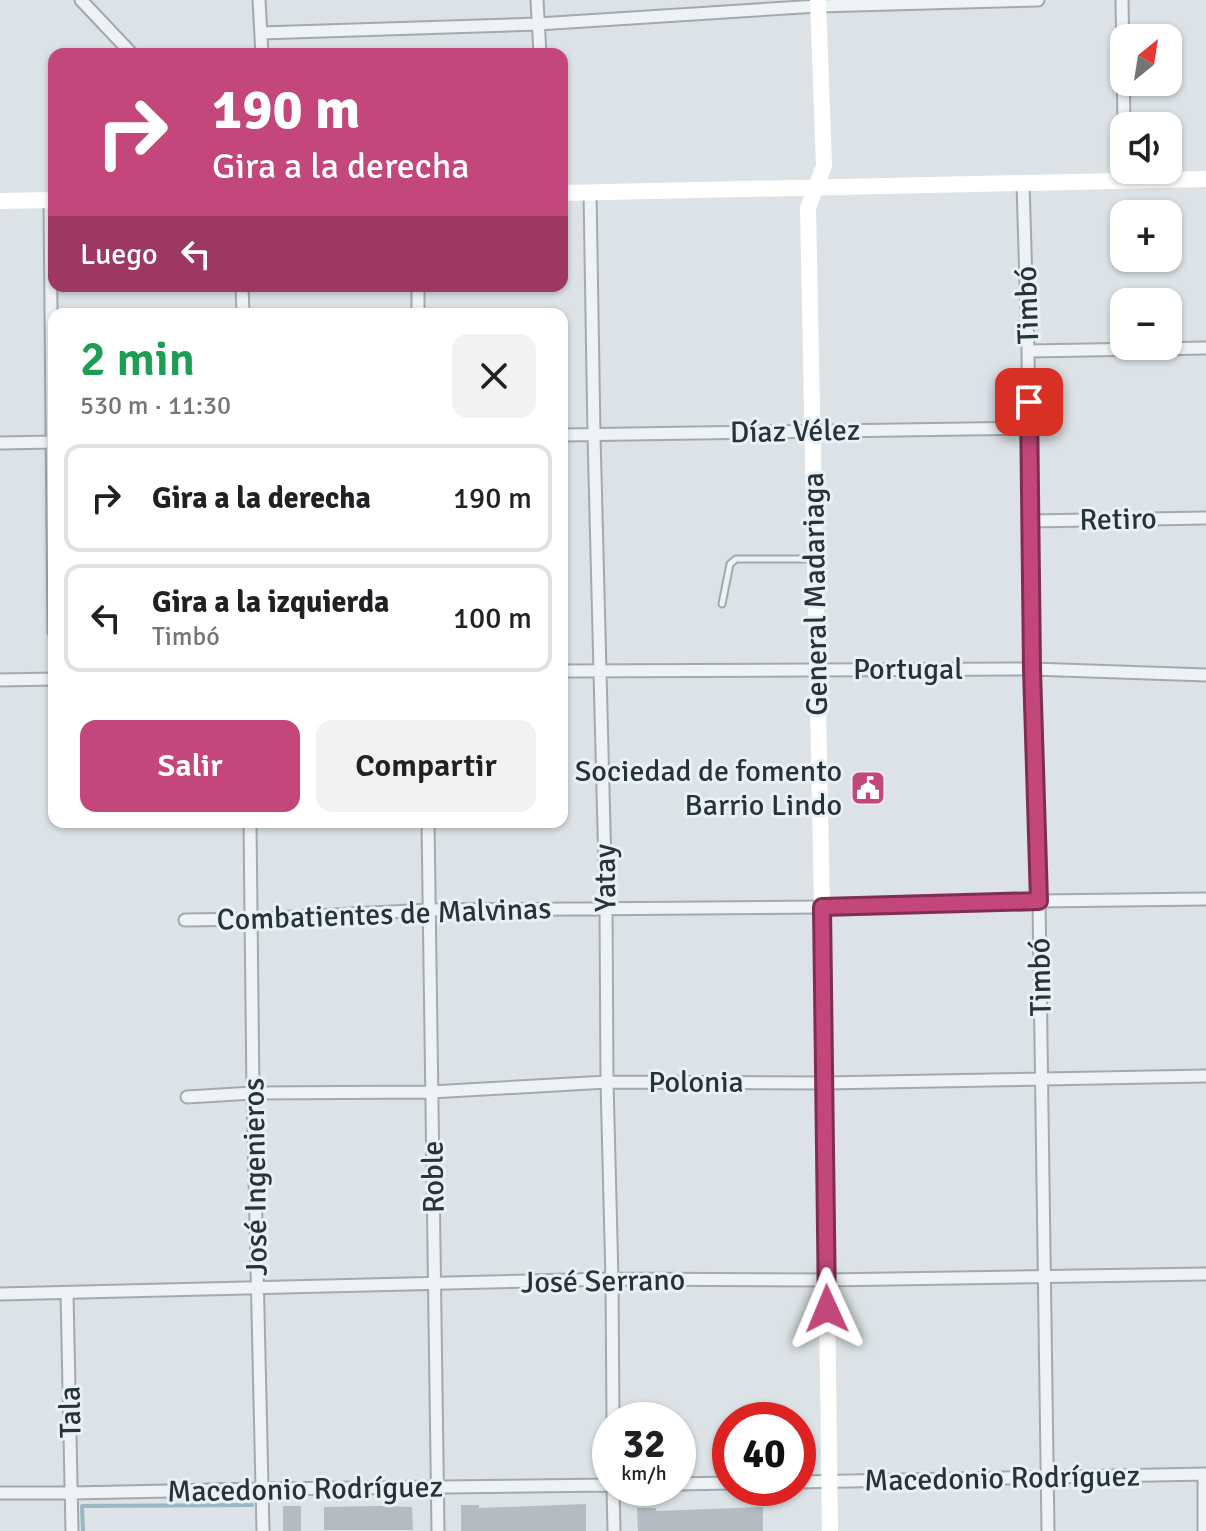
<!DOCTYPE html>
<html lang="es">
<head>
<meta charset="utf-8">
<style>
  body { margin:0; font-family:Signika,sans-serif; background:#f2f2f2; color:#202124; height:100vh; display:flex; flex-direction:column; font-size:30px; white-space:nowrap }
  * { box-sizing:border-box; margin:0 }
  p { font-size:26px; color:#757577 }
  .icon { flex:none; width:44px; height:44px; fill:none; stroke:currentColor; stroke-width:2; stroke-linecap:round; stroke-linejoin:round }
  .map { position:relative; flex:1; overflow:hidden }
  .drawer { position:absolute; left:48px; top:308px; width:520px; height:520px; display:flex; flex-direction:column; background:#fff; border-radius:16px; box-shadow:0 2px 6px #0004 }
  .drawer>* { flex:none }
  .top-card { position:absolute; left:48px; top:48px; width:520px; height:244px; border-radius:16px; box-shadow:0 2px 6px #0004; background:#c3477a; color:#fff; overflow:hidden }
  .needle { width:52px; rotate:30deg }
  .fabs { position:absolute; left:1110px; top:24px; display:grid; gap:16px }
  .fabs a { display:grid; place-items:center; width:72px; height:72px; border-radius:16px; background:#fff; box-shadow:0 2px 6px #0004; font-size:40px }
  .speed { position:absolute; left:592px; top:1402px; display:flex; gap:16px; font-size:40px; font-weight:700; text-align:center }
  .speed>* { display:grid; place-content:center; width:104px; height:104px; border-radius:50%; background:#fff; box-shadow:0 2px 6px #0004; line-height:1 }
  .speed small { font-size:20px; font-weight:400 }
  .speed .limit { border:12px solid #d22; background:#fff; color:#111 }
  .pin { position:absolute; display:grid; place-items:center; width:68px; height:68px; color:#fff; margin:-34px; border-radius:16px; box-shadow:0 4px 12px #0006 }
  .me { position:absolute; width:88px; margin:-44px; rotate:359deg; stroke-linejoin:round; filter:drop-shadow(0 0 6px #0008) }
  .turn { display:flex; align-items:center; gap:28px; height:168px; padding:0 32px; font-size:36px }
  .turn .icon { width:104px; height:104px; stroke-width:2.5 }
  .turn b { display:block; font-size:56px; line-height:68px }
  .then { display:flex; align-items:center; height:76px; padding:0 32px; background:#0003; gap:16px; font-size:30px }
  .round { display:grid; place-items:center; flex:none; width:84px; height:84px; border-radius:16px; background:#f2f2f2 }
  .headline { display:flex; align-items:center; justify-content:space-between; height:136px; padding:0 32px }
  h1 { font-size:48px; font-weight:600; line-height:60px; color:#1e9e55 }
  .action { display:flex; gap:16px; margin-top:auto; padding:16px 32px }
  .action a { flex:1; height:92px; border-radius:16px; background:#c3477a; color:#fff; font-size:32px; font-weight:600; line-height:92px; text-align:center }
  .action a+a { background:#f2f2f2; color:#202124 }
  ul { padding:0; list-style:none }
  li { display:flex; align-items:center; gap:24px; height:108px; margin:0 16px 12px; padding:0 16px; border:4px solid #e0e0e0; border-radius:16px }
  li div { flex:1 }
  li b { display:block; font-size:30px }
  li em { font-style:normal }
  .map>svg:first-child { display:block }
  .lines { fill:none; stroke-linecap:round; stroke-linejoin:round }
  .stream { stroke:#99b8c3; stroke-width:4 }
  .building { fill:#b4bcc1 }
  .lane-casing { stroke:#a2aaae; stroke-width:9 }
  .street-casing { stroke:#a2aaae; stroke-width:15 }
  .lane { stroke:#eef2f4; stroke-width:5 }
  .street { stroke:#eef2f4; stroke-width:11 }
  .secondary { stroke:#fff; stroke-width:16 }
  .route-casing { stroke:#7f2e4f; stroke-width:20 }
  .route { stroke:#c3477a; stroke-width:14 }
  .labels { text-anchor:middle; stroke-width:6; stroke-linejoin:round; paint-order:stroke }
  .street-label { font-size:30px; fill:#27333a; stroke:#ebf0f3 }
  .poi-label { font-size:30px; fill:#27333a; stroke:#ebf0f3; text-anchor:end }
</style>
</head>
<body>
<div class="map">
<svg width="1206" height="1531" viewBox="0 0 1206 1531">
  <rect width="100%" height="100%" fill="#dce2e5"/>
  <g class="lines">
    <path class="stream" d="M83,1531l-1,-25 170,-1"/>
  </g>
  <path class="building" d="M586,1504v27h-125v-26h18v3z
    M283,1506h18v25h-18z
    M380,1506l32,1 1,23h-89v-23z
    M763,1507v24h-125l-1,-23h19v3z"/>
  <g class="lines">
    <defs>
      <path id="lane" d="M722,604l8,-40 6,-5h74"/>
      <path id="street" d="M81,0l51,54
        M259,0l3,54
        M537,0l3,54
        M1122,0l2,126
        M261,33l277,-9 280,-18 220,-6
        M1023,183l5,168 4,318 7,232 9,630
        M590,192l4,243 12,473 1,174 5,197 1,141
        M50,201l4,431
        M242,286l1,28
        M418,286v28
        M1028,351l178,-3
        M562,435l467,-7
        M0,443l54,-1
        M1030,521l176,-3
        M562,671l470,-2 174,6
        M0,680l54,-1
        M250,822l3,271 10,438
        M428,822l10,709
        M185,920l67,-1 178,-9 392,-3 217,-6 167,-2
        M187,1097l66,-4 178,-1 176,-10 218,1 381,-7
        M0,1294l612,-15 214,1 380,-6
        M67,1294l5,237
        M1204,1474v57
        M798,1482l408,-8
        M678,1484l52,-1
        M613,1488l1,43
        M0,1493h72l190,-4 348,-4"/>
    </defs>
    <use href="#lane" class="lane-casing"/>
    <use href="#street" class="street-casing"/>
    <use href="#lane" class="lane"/>
    <use href="#street" class="street"/>
    <path class="secondary" d="M818,0l6,166 -16,42 14,699 8,624
      M562,193l644,-14
      M0,201l54,-1"/>
  </g>
  <g class="lines">
    <defs>
      <path id="route" d="M827,1309l-5,-402 217,-6 -7,-232 -3,-267"/>
    </defs>
    <use href="#route" class="route-casing"/>
    <use href="#route" class="route"/>
  </g>
  <defs>
    <symbol id="civic-square" viewBox="-11 -11 22 22"><rect x="-9" y="-9" width="18" height="18" rx="4" fill="#c3477a" stroke="#ebf0f3"/><path d="M-.6-6.5H3V-4.5H.6V-3L4-1V1h2V6H-6V1h2V-1L-.6-3ZM-1.2 2.5V6h2.4V2.5Z" fill="#fff"/></symbol>
  </defs>
  <g fill-rule="evenodd">
    <use href="#civic-square" x="848" y="768" width="40" height="40"/>
  </g>
  <g class="labels">
    <g class="street-label">
      <text transform="translate(1027 305) rotate(-92)" y="10">Timbó</text>
      <text transform="translate(795 431) rotate(-1)" y="10">Díaz Vélez</text>
      <text transform="translate(1118 519) rotate(-1)" y="10">Retiro</text>
      <text transform="translate(815 594) rotate(-91)" y="10">General Madariaga</text>
      <text x="908" y="679">Portugal</text>
      <text transform="translate(605 878) rotate(-91)" y="10">Yatay</text>
      <text transform="translate(384 914) rotate(-2)" y="10">Combatientes de Malvinas</text>
      <text transform="translate(1040 977) rotate(-91)" y="10">Timbó</text>
      <text x="696" y="1092">Polonia</text>
      <text transform="translate(255 1177) rotate(-91)" y="10">José Ingenieros</text>
      <text transform="translate(433 1177) rotate(-91)" y="10">Roble</text>
      <text transform="translate(603 1281) rotate(-1)" y="10">José Serrano</text>
      <text transform="translate(70 1412) rotate(-91)" y="10">Tala</text>
      <text transform="translate(1002 1478) rotate(-1)" y="10">Macedonio Rodríguez</text>
      <text transform="translate(305 1489) rotate(-1)" y="10">Macedonio Rodríguez</text>
    </g>
    <g class="poi-label">
      <text x="842" y="781">Sociedad de fomento<tspan x="842" dy="34">Barrio Lindo</tspan></text>
    </g>
  </g>
</svg>
<div class="fabs">
<a><svg class="needle" viewBox="-14 -14 28 28"><path d="M0-13l5 13h-10z" fill="#e53935"/><path d="M0 13l5-13h-10z" fill="#757577"/></svg></a>
<a><svg class="icon" aria-label="sound" viewBox="0 0 24 24"><path d="M4 9h4l5-4v14l-5-4H4zM17 9q2 3 0 6"/></svg></a>
<a>+</a>
<a>−</a>
</div>
<div class="speed"><div>32<small>km/h</small></div><div class="limit">40</div></div>
<div class="pin" style="left:1029px;top:402px;background:#d93025"><svg class="icon" aria-label="arrive" viewBox="0 0 24 24"><path d="M6 21V4h12l-3 4 3 4H6"/></svg></div>
<svg class="me" style="left:827px;top:1309px" viewBox="-20 -20 40 40"><path d="M0-17L14 15 0 8-14 15z" fill="#c3477a" stroke="#fff" stroke-width="4"/></svg>
<div class="top-card">
<div class="turn"><svg class="icon" aria-label="right" viewBox="0 0 24 24"><path d="M7 20v-9h11M14 6l5 5-5 5"/></svg><div><b>190 m</b>Gira a la derecha</div></div>
<div class="then">Luego<svg class="icon" aria-label="left" viewBox="0 0 24 24"><path d="M17 20v-9H6M10 6l-5 5 5 5"/></svg></div>
</div>
<section class="drawer">
<div class="headline"><div><h1>2 min</h1><p>530 m · 11:30</p></div><a class="round"><svg class="icon" aria-label="close" viewBox="0 0 24 24"><path d="M6 6l12 12M18 6L6 18"/></svg></a></div>
<ul>
<li><svg class="icon" aria-label="right" viewBox="0 0 24 24"><path d="M7 20v-9h11M14 6l5 5-5 5"/></svg><div><b>Gira a la derecha</b></div><em>190 m</em></li>
<li><svg class="icon" aria-label="left" viewBox="0 0 24 24"><path d="M17 20v-9H6M10 6l-5 5 5 5"/></svg><div><b>Gira a la izquierda</b><p>Timbó</p></div><em>100 m</em></li>
</ul>
<div class="action"><a>Salir</a><a>Compartir</a></div>
</section>
</div>
</body>
</html>
